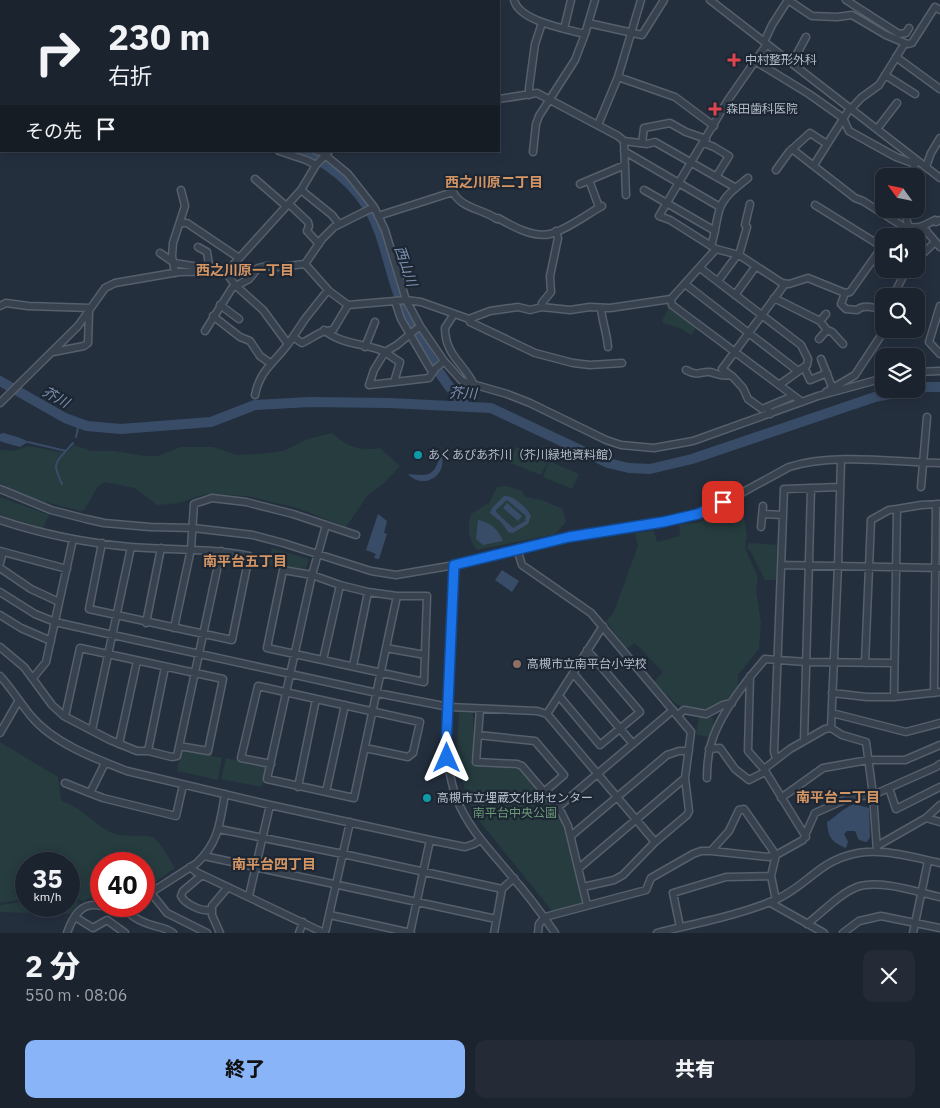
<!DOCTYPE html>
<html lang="ja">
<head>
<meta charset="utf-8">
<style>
  body { margin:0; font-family:"IBM Plex Sans","Noto Sans JP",sans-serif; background:#242b36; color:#f1f3f6; height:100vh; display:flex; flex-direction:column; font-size:19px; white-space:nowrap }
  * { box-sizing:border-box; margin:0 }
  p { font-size:16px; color:#a0a4aa }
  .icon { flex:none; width:28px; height:28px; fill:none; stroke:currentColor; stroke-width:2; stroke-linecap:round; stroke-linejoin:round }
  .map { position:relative; height:933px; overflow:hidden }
  .sheet { display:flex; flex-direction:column; background:#1b232e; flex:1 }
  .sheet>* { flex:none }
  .banner { position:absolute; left:0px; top:0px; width:500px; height:152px; box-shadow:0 2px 12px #0003,0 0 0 1px #39404a; background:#1b232e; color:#f1f3f6; overflow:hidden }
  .needle { width:32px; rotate:303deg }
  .fabs { position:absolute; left:875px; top:168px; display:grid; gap:10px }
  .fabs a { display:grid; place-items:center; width:50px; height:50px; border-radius:10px; background:#1b232e; box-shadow:0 2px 12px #0003,0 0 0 1px #39404a; font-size:25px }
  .speed { position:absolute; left:15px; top:852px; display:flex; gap:10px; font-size:25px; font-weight:700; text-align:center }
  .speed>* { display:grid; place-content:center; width:65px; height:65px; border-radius:50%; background:#1b232e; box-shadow:0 2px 12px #0003,0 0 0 1px #39404a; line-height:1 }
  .speed small { font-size:12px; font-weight:400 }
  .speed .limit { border:8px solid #d22; background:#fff; color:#111 }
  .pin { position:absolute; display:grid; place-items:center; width:42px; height:42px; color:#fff; margin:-21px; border-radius:10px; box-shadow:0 2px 8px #0006 }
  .me { position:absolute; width:55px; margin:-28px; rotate:0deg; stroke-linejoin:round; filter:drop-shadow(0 0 4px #0008) }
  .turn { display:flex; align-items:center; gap:18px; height:105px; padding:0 25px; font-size:22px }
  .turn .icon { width:65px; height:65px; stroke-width:2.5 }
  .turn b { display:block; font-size:35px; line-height:42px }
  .then { display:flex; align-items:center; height:48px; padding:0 25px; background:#0003; gap:10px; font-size:19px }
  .round { display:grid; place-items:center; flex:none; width:52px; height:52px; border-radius:10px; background:#242b36 }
  .head { display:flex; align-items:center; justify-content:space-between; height:85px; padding:0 25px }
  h1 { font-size:30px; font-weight:800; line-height:38px }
  .cta { display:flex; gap:10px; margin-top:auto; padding:10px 25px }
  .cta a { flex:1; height:58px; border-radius:10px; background:#8ab4f8; color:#111; font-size:20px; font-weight:800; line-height:58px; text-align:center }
  .cta a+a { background:#242b36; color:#f1f3f6 }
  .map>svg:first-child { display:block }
  .green { fill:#263c3f }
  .water { fill:#394c67; fill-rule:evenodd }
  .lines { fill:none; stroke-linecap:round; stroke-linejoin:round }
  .stream { stroke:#394c67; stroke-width:2 }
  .river { stroke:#394c67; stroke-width:10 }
  .minor-casing { stroke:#565f6c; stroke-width:9 }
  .minor { stroke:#38414e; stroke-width:6 }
  .route-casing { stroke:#114b97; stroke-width:12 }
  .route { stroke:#1a73e8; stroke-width:9 }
  .health-dot { fill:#e0444e; stroke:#1d2633; stroke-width:2 }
  .culture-dot { fill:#0f9aa8; stroke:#1d2633; stroke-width:2 }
  .education-dot { fill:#8d6e63; stroke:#1d2633; stroke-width:2 }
  .labels { text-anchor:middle; stroke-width:4.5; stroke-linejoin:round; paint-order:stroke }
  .poi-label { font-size:12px; fill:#b4bcc9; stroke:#1d2633; text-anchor:start }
  .park-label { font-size:12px; fill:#6b9a76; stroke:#1d2633 }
  .neighbourhood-label { font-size:14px; font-weight:bold; fill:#d59563; stroke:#1d2633 }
  .water-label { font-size:14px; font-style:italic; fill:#7c92b1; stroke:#1d2633 }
</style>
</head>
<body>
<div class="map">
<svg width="940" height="933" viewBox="0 0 940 933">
  <rect width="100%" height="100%" fill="#242f3e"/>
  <path class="green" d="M670,305l27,21 -6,9 -9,-6 -19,-6 -1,-2z
    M332,433c15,14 28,18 48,15l20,18 -17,18 -15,11 -22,32 -49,-19 -50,-12 -41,-2 -27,9 -22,2 -22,-17 -30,-6 -7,4 -13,23 -4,2c-28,-7 -57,-13 -81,-28v-33l14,1 14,-5 39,7 7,-8 17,6h24l30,5h12l24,-9h32l24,8 21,-1 25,-3 25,-12z
    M516,447l33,13 -8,15 -31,-12z
    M549,461l30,13 -7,15 -29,-12z
    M507,486l15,5 3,6 17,3 21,9 3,13 -11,12 -78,16c-9,-12 -10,-22 -6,-36l18,-11 8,-16z
    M0,497l49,18 -6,13 -43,-13z
    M737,504l7,14 3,17 -2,13 13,30 -2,11 5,34 -2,26 -21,26c4,28 -35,41 -58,31 -9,-4 -18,-17 -26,-24l9,-10 -28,-29 -9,6 -20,-28 7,-7 25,-68 -3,-13 19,-2 3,11 23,-6 -1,-12 19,-1z
    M749,543l28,2 -1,35h-11l-14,-28 -4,-4z
    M272,548l37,11 -4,12 -24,-6 -1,3 -12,-3z
    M459,712l14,1 1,53c13,0 38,-1 49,6l33,40 9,14 17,76 -1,3 -28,7 -76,-94 -9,-19 -9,-30 -2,-16z
    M699,716l15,2 -3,19 -15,-2z
    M0,742l58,35 3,24c22,6 32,24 52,32 11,5 31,1 39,4 10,5 17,23 23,31l-31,22v-26h-43v33l-7,-2 -10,6 -15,-4v-33h-43v35l-26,4z
    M181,749l41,9 -4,22 -41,-9z
    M226,758l39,8 2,3 -5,18 -41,-8z
    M69,899l11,3 -8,11 -6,1 -66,-2v-7l26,-4v5h43z"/>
  <path class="water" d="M3,433c5,1 22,6 25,9l-8,5 -18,-5 -2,-1v-7z
    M441,453c8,22 -17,38 -33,21 22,2 26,3 33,-21z
    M504,496c10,-1 23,12 27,20l-3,8 -15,9 -5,-1 -6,-9 -12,-10 2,-5zM507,500l19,16 -1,5 -12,7 -17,-16v-2z
    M507,503l15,13 -4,5 -15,-13z
    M378,514l9,7 -3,12 3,1 -8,25 -5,-1 2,-4 -10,-4z
    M478,520c12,2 20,9 25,21l-20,4 -7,-6z
    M502,570l17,11 -7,11 -17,-12z
    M854,804l15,4 1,29 -3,5c-11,-2 -8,-3 -12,-11h-8l-3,3 4,8 -2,6c-14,-6 -18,-10 -19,-26 10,-6 16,-14 27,-18z"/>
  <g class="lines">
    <path class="stream" d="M76,437l3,-14
      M28,442l38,9 7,-8
      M62,484c-7,-16 -10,-19 3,-32"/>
    <path class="river" d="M144,1v-1
      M0,119h1
      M302,151c35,17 64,43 77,80 8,22 12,44 20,65 14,35 41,84 67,110
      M0,381l65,37 22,8 34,3 90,-7 44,-17 55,-3 80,1 101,5 117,55 21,5 21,1 42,-10 183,-62 40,-8
      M916,388l8,-1h16"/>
    <defs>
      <path id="minor" d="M329,0l2,1
        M514,0c5,21 52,29 71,34
        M710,0l230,178
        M788,0l24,16 25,1 15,-2 34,20 19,8
        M846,0l53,34 7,-1 3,-5
        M458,1l1,-1
        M588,23l54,12 22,-35
        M564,29l7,-29
        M764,42l8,-17 16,-25
        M767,44l-39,56 -69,116 11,4 46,29 23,6 43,28 7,1 19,-6 37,15 5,-1 34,-48
        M896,57l44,32
        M0,60h1
        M755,61l54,33 34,24 6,13 47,26 19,7
        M792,63l14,-26
        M885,75l30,19
        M618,77l57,20 39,29
        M529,95v-7l6,-44 7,-21
        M499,99l38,-6 81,43 6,5 2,54
        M851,109l10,-11 18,-13 26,-42 3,1 4,-1 23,-36 5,3
        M598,125l20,-48 23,-77
        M877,129l20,-26
        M0,130h1
        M624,141l23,3 8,-2 81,46
        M642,143l2,-15 26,-5 16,9 20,7
        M704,143l10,4 15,9 -13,21
        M792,149l63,49 8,3 41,26
        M279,151l27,9 10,5
        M316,151l11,2
        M624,151l96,56
        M533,152l3,-28 3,-8 36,-56 10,-26 10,-34
        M325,155l23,19 26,33 11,23 21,70 14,26 24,35 18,20 45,13 23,9 76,37 15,5 33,3 39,-7 125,-45 66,-18
        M814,165l36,-57
        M926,167l5,-14 9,-15
        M776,170l13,-18 21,-19 17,11
        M911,176l5,-15
        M255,179l31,27
        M589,180l10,27
        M580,184l45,-19
        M301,190l31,25 7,9
        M644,190l71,41
        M289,204l19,18 1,4 -2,5 12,13
        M815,205l66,41
        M904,209l4,16
        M378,216l75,-24c9,17 28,16 44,27l1,-1c14,8 35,20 52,16 17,-4 37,-20 52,-28
        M181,223h6l52,35
        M922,226l18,21
        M894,236c14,-14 9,-7 25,-9 6,-1 11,-5 16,-7l1,2 4,-2
        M711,246c4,-12 5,-24 8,-35 4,-15 18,-24 29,-33
        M198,247l9,5 3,20
        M160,253l13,9
        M739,255l8,-28 -2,-2 5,-21
        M916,260l18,-17
        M174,263l25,4 3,5
        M305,264l24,27 19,14
        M700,268l101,77 7,14 -1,6 -28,20
        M225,271l10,14 28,25 25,34 5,-7 9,6c13,-6 16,-12 31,-13l15,-25 58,-5 15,2 48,17 21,-8 28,-4 12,3 12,-3 28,3 20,-3 20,1 61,-9 45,-50
        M175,273l-3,-17 1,-13 12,-37 -4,-16
        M718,281l20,-27
        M685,284l113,87
        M845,293l-4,11 5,5 11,1c7,-6 18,-2 27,0
        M735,295l21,-29
        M893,296l14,-27
        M774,298l46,23 7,9 5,2 11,12
        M671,299l1,6 130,97
        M395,301l6,18 31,53
        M220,305l19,14
        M0,306l6,-3 22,3 62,2
        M940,306l-11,36 11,12
        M542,307v-4l9,-11 -1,-16 8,-38 -2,-7
        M601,308c1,13 6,25 7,39
        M454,314l-9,14c0,28 20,36 29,57
        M213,316l27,21 10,4 10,15 10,7
        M469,319l1,3 65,31 38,10 17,2 32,-2
        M820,321l6,-7
        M420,326l-23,19 -12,7 -11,18 -5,15 60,-7 6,-9 9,-8
        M324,330c18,15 40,13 59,21 6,3 11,8 17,11l-6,20
        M205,331l27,-43 17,-9 9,-11 8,-2 13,1 26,-3 17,-25 12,-12 40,-20
        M293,337l12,-18 23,-29
        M819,339l8,-9
        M365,347l10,-25
        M53,352l31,-6 4,-3 1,-32
        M821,359l11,28
        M804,367l6,13 17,-7
        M686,370c13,7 13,1 24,2 9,2 10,5 20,3
        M916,372l24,-1
        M826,392l29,-17 25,-38 4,-27
        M255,395c5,-25 19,-32 33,-51
        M0,403l78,-77 27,-38 10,-5 64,-11 46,-1 7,-5 69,-76 15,-25 13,-14
        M767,407l26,-11
        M770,414l-3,-7 -5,2 -14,-10 -5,-11 -10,-11 -11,-8 63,-85
        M921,487l6,-70
        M0,489l51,21 35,9 18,4 46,4 43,1 60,7 30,8 88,28 25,4 59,-10 114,-28 94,-15 35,-8 38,-18 53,-29c44,-14 104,-5 151,-4
        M763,514l20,1
        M0,520c42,14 87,23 131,27 40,3 79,1 118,9l-17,84 -143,-31 13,-66
        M326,525l-14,50 -45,204 87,19 43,-202
        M761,527l2,-21
        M517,549l5,16 69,48 100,119 -6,46 4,33 -2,4 -32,27 -32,33 -9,5 -31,7
        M0,551l67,18
        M0,563l3,-11
        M455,565l-9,183c2,16 4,33 10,49 12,32 36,55 57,81 15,17 29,36 42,55
        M781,565l159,3
        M0,568l31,21 28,13
        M283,570l29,5 28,10 28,7 29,4h30l-3,86 -157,-34z
        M0,592l35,22 20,8 58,13 264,58 72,14 88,4 10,3 108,128
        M0,615l21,13 30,13
        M146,623l15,-75
        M174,628l17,-79 3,-45 18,-6 34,4 47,12 63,21
        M0,647l24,20 28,38 12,11 46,24 27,11h11l24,6 5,-1 44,-205
        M386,648l39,7
        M323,660l17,-75
        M865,663l6,-143 18,-10 8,-1
        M353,666l15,-74
        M573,673l60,71
        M0,676c12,13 20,27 31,40 22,27 65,43 96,55l143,34 160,35 35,7 9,-3 6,-4
        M750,676l-2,75 16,18
        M33,678l13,-16 27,-123
        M832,693l35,4h27l46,-5
        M934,693l2,-189
        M559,696l41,49 40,-33 -53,-62
        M894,697l3,-188 24,-4 19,-1
        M480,709l-4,53 41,2 5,2 39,46 7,14 19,79
        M832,713l74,19 34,-9
        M547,714l56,-88
        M678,715l6,-5 22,4 17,-9 9,-2
        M64,716l2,-4 14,-64 143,31 -15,72 -29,-5
        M831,728l7,-163 3,-105
        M92,730l39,-183
        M0,733l19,-33
        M478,735l57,6 29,34 -20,17
        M804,741l7,-253
        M119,744l18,-83
        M709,749l11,-1 15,21 14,11 16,-8
        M148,751l17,-84
        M776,759l-2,-7 10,-263 56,-2
        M271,764l-30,-6 17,-72 162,36 -7,31 -5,4 -43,-9
        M707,778c0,-11 1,-23 4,-34 8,-29 35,-63 54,-85l41,3 88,1
        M65,783l25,10 15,-30
        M298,787l18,-88
        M889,788l7,21 44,-22
        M326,792l19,-87
        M90,793l13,5 73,18 7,-31
        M781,798l42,-30 45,-8h37l35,-15
        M557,808l116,-98
        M926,818l14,4
        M219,829l124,25 159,35
        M572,835l95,-80 12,-4h10
        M806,837l-42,-68 26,-20 35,-20 6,-1 11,7 24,7 7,53 4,56
        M877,846l49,-28 14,-13
        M774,854l-5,3 -58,-6 18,-20 10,-21 5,-1 32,46
        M204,856l292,63
        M190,867l6,5 128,61
        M579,868l106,-90
        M202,875l-19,16 -2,5c4,8 21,16 30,14
        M151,893l16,20 40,20
        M249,896l21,-91
        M144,897l53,-34c22,-21 23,-41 28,-69
        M776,900l-5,-24 5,-21 27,-15 12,-27 36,-16 22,-2 63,-28 4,-3
        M769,902l55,31
        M104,906l10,2 8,-2
        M122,906c6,7 15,14 24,17 9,4 19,4 27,10
        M330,915l81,18
        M75,917l18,11 14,-8 18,13
        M807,924c16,-12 32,-30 50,-37 22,-8 60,5 83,10
        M680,927l-7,-34 53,-16 45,-1
        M67,933c6,-17 15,-32 34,-27
        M220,933l-8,-18v-9l16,-19
        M299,933l4,-11
        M325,933l25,-111
        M410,933l20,-93
        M494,933l8,-44 12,-11
        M538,933l1,-9 6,-7 101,-27 5,-12 42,-24 8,-3h10
        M657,933c39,-10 80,-17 118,-33 19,-8 30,-20 47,-32 39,-27 76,-14 118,-5
        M843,933l16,-12 22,-5 59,12
        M913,933l15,-72"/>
    </defs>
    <use href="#minor" class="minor-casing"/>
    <use href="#minor" class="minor"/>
  </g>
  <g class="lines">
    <defs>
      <path id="route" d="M447,758l-1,-10 8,-183 115,-28 94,-15 35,-8 25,-12"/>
    </defs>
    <use href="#route" class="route-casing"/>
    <use href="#route" class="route"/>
  </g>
  <g class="health-dot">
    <path d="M731.5 52.5h5v5h5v5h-5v5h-5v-5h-5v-5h5z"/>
    <path d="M712.5 101.5h5v5h5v5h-5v5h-5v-5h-5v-5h5z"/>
  </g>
  <g class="culture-dot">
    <circle cx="418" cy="455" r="5"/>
    <circle cx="427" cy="798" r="5"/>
  </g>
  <circle class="education-dot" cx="517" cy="664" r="5"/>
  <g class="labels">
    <g class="poi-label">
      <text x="745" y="64">中村整形外科</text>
      <text x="726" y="113">森田歯科医院</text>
      <text x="428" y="459">あくあぴあ芥川（芥川緑地資料館）</text>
      <text x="527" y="668">高槻市立南平台小学校</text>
      <text x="437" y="802">高槻市立埋蔵文化財センター</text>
    </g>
    <g class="park-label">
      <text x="515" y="817">南平台中央公園</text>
    </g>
    <g class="neighbourhood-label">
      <text x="494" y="187">西之川原二丁目</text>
      <text x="245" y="275">西之川原一丁目</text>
      <text x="245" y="566">南平台五丁目</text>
      <text x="838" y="802">南平台二丁目</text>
      <text x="274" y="869">南平台四丁目</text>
    </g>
    <g class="water-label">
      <text transform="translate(406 266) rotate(71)" y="5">西山川</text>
      <text transform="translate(463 393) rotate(2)" y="5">芥川</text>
      <text transform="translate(56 397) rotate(29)" y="5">芥川</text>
    </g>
  </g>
</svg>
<div class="fabs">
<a><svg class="needle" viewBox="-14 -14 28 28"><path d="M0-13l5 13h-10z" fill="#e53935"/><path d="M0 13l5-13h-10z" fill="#a0a4aa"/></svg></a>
<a><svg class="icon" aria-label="sound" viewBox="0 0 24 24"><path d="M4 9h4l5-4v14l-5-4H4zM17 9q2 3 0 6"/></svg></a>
<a><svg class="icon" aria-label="search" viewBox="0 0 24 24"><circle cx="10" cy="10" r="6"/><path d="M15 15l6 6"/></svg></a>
<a><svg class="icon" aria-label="layers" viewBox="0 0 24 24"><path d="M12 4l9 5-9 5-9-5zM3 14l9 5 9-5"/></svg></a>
</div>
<div class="speed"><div>35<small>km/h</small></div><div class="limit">40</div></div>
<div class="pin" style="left:723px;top:502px;background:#d93025"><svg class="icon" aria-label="arrive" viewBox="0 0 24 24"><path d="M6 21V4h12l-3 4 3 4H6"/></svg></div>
<svg class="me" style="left:447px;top:758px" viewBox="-20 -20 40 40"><path d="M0-17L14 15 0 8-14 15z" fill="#1a73e8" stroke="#fff" stroke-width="4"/></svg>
<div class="banner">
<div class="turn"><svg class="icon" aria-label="right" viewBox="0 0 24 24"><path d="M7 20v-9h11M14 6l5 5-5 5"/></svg><div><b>230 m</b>右折</div></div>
<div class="then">その先<svg class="icon" aria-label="arrive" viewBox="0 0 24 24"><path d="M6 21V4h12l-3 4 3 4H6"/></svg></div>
</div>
</div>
<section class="sheet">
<div class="head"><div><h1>2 分</h1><p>550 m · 08:06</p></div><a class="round"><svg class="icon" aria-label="close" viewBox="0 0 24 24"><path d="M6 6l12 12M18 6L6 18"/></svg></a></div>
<div class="cta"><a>終了</a><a>共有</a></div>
</section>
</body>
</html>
